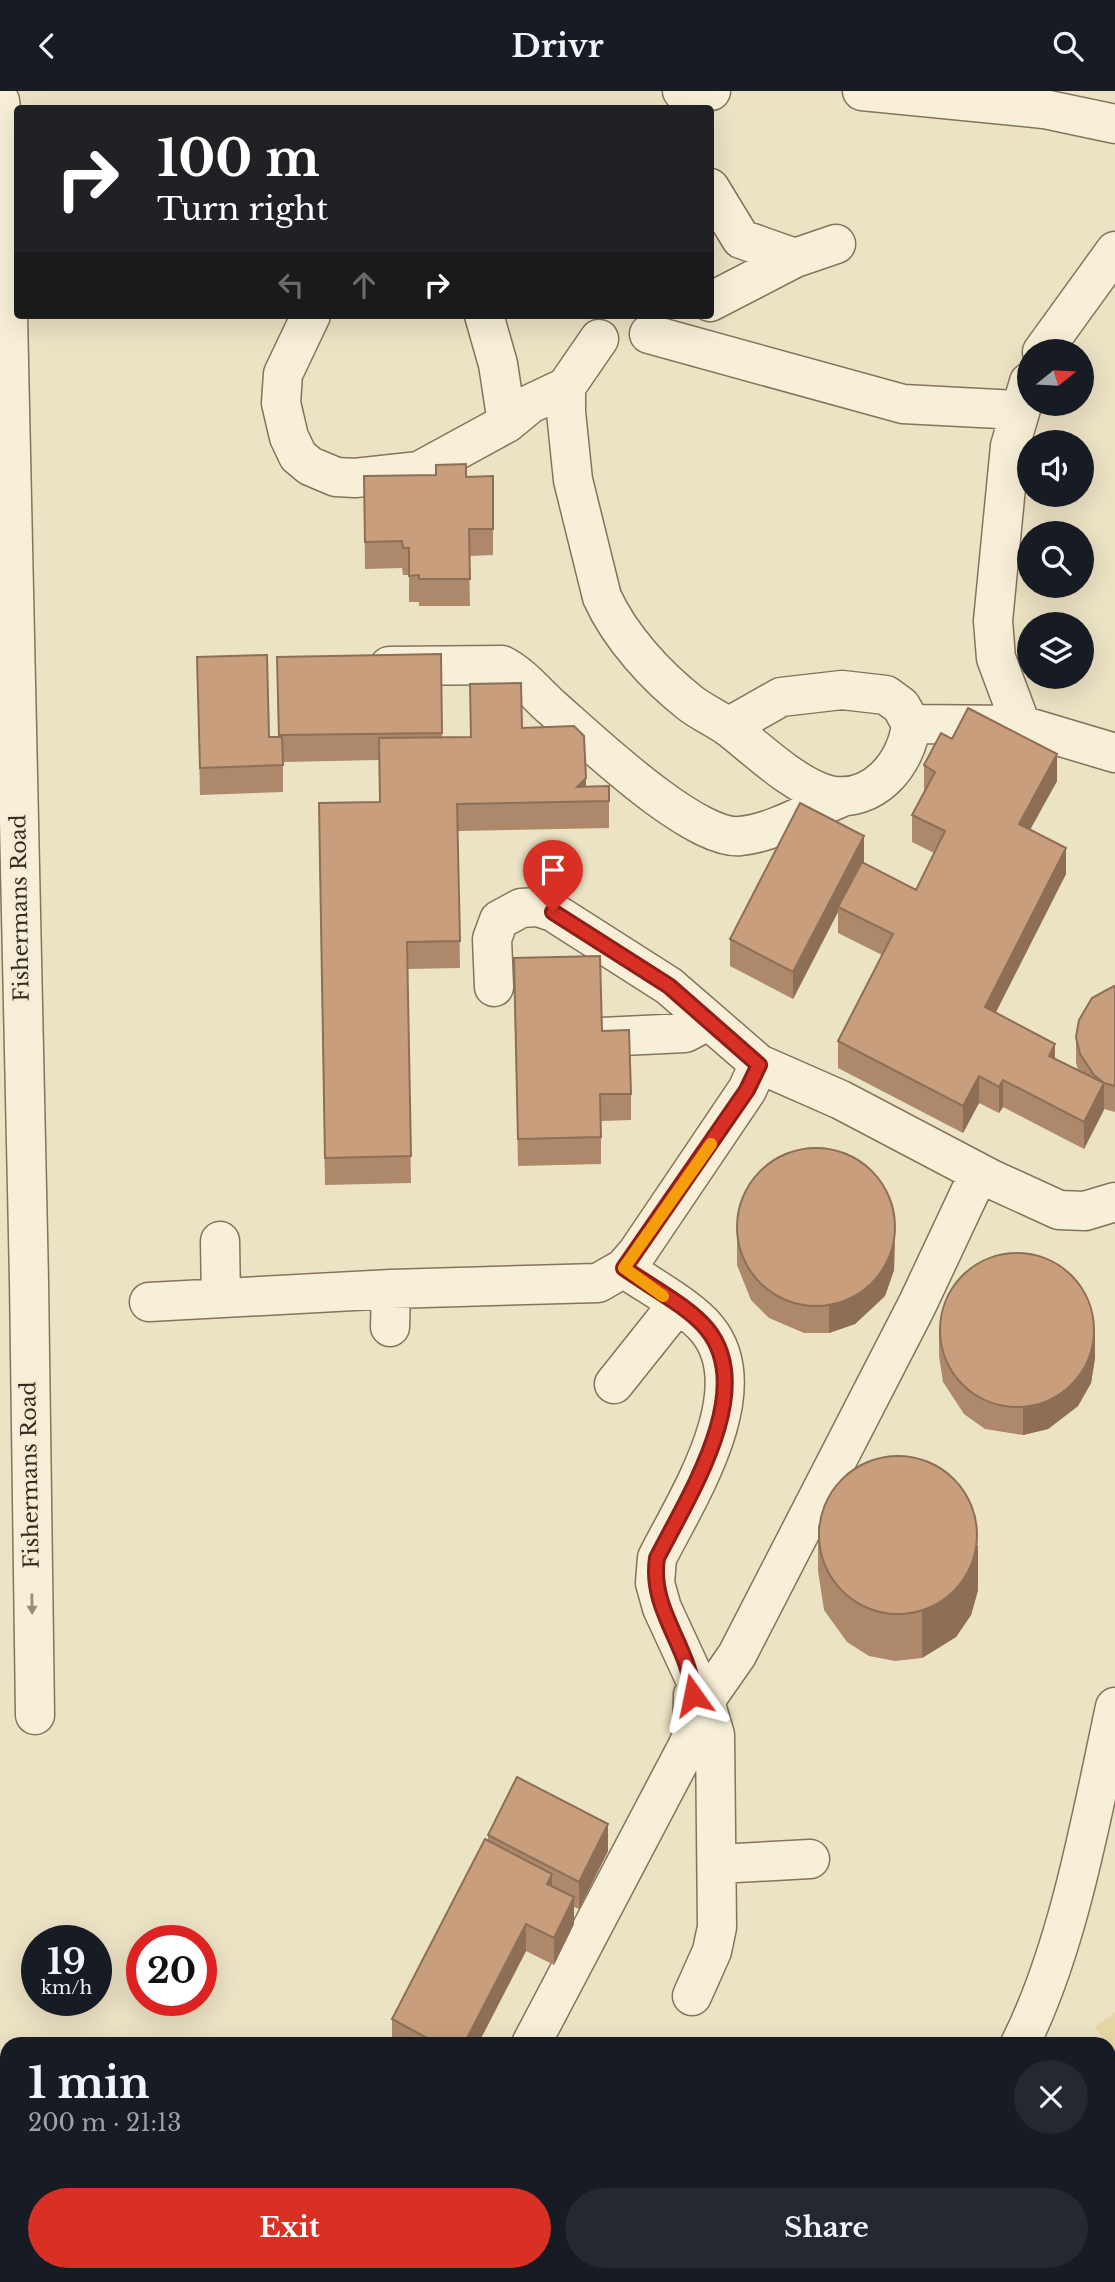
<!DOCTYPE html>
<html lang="en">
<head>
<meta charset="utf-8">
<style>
  body { margin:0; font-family:"Libre Baskerville",serif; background:#242831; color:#f1f3f6; height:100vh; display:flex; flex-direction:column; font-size:26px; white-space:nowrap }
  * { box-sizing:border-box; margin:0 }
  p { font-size:23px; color:#9ea1a6 }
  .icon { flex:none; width:38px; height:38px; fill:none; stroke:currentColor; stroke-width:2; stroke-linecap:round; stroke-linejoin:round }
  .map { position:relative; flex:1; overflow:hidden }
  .details { position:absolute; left:0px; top:1946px; width:1116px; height:245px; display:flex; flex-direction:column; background:#171b24; border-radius:21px 21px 0 0; box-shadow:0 7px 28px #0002 }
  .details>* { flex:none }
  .hud { position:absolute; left:14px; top:14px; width:700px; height:214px; border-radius:7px; box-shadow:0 7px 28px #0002; background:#202124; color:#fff; overflow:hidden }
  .needle { width:46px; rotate:72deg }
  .fabs { position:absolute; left:1017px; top:248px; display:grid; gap:14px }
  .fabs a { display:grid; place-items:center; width:77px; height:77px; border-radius:50%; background:#171b24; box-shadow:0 7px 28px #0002; font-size:35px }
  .speed { position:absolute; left:21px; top:1834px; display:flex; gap:14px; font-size:35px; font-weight:700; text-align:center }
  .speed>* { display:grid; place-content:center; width:91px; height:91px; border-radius:50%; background:#171b24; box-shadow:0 7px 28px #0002; line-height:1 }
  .speed small { font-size:18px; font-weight:400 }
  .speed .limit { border:10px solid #d22; background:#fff; color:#111 }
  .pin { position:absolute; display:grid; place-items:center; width:60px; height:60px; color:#fff; margin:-72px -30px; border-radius:50% 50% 50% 0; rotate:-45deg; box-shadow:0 0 7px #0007 }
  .pin .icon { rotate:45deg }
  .me { position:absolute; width:77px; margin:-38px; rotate:348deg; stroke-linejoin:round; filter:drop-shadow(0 0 5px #0008) }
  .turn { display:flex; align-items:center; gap:24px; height:147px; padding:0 28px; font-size:32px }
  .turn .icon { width:91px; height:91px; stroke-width:2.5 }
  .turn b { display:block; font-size:49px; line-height:60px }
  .lanes { display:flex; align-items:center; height:66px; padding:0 28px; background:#0003; justify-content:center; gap:35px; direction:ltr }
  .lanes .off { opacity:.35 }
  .round { display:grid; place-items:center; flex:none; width:74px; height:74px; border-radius:37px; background:#242831 }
  .head { display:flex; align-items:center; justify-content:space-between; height:119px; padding:0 28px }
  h1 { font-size:42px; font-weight:700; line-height:52px }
  .action { display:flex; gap:14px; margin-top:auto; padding:14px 28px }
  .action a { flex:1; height:80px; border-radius:42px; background:#d93025; color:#fff; font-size:28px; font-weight:700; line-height:80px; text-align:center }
  .action a+a { background:#242831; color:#f1f3f6 }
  header { display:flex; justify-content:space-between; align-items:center; height:91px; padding:0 28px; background:#171b24; font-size:32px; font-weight:700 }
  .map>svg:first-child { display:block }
  .sand { fill:#e7d7a3 }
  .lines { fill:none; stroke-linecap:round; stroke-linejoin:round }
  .minor-casing { stroke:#86735b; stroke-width:41 }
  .minor { stroke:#f7efd7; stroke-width:38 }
  .wall { fill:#ad886b }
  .shaded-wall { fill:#8d6f57 }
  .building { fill:#c99e7c; stroke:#8d6f57; stroke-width:2 }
  .oneway { fill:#978d7b }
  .route-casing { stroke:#8d1f18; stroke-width:18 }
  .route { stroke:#d93025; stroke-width:12 }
  .slow { stroke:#f59e0b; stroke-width:12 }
  .labels { text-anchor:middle; stroke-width:5; stroke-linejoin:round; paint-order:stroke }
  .street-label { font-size:21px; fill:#372b1f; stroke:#f4ecd4 }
</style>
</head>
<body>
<header><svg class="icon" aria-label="back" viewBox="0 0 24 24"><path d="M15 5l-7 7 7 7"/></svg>Drivr<svg class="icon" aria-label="search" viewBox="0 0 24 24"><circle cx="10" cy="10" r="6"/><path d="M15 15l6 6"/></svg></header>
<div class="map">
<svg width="1115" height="2191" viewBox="0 0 1115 2191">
  <rect width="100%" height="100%" fill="#ece2c4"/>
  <path class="sand" d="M1115,1921v270h-46v-7h41v-231h-8l1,-6 -8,-11z"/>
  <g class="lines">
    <defs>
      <path id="minor" d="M682,0h29
        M862,0l182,18 71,15
        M0,10l4,31 25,1149 6,434
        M710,97l31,51 54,19 -85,44
        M795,167l41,-14
        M311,224l-28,59 -2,29 8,34 9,19 12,10 26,11 19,1 64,-7 88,-48 23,-19 36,-17
        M484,224l14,49 9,59
        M649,243l254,70 116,6
        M599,248l-33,48v25l7,68 29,117c18,40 54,79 88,106 13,10 28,16 41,26 27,21 65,58 98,66 44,9 78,-31 82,-71l-10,-18 -15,-11 -44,-5 -61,7 -53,30
        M1042,261l73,-101
        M389,575l113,-1c18,9 33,27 48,41 37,32 144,135 190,130 34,-3 69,-25 100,-38
        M911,633l110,1 94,28
        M1021,634l-25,-67 -3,-37 17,-175 19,-64
        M494,896l-2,-48 7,-19 22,-12 17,-1 15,5 116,74 90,78
        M602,946l83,-4 23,-12
        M220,1150l1,57
        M624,1177c25,18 64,38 83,61 51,62 -21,171 -50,229l-2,25 7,25 43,93 10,34 2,192 -5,24 -20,45
        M149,1211l242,-13 207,-6 26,-15 13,-15 110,-163 12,-26 82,36 150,79 68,31 26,1 30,-9
        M390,1236l1,-38
        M614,1293l63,-79
        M705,1610l32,-46 180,-350 62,-132
        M718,1773l92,-5
        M531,1953l156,-297 5,-11 1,-41
        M1020,1953c49,-98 72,-230 95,-337
        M463,2184l1,7
        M795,2191l13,-7"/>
    </defs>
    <use href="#minor" class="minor-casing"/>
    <use href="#minor" class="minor"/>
  </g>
  <path class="wall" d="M364,385h129v79l-24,1 1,50h-51v-4h-10v-27h-6l-1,-7 -37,1z
    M441,563l1,83h29l51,-9 64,59 23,14v27l-151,3 2,137 -53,1 4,214 -86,2 -6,-355 61,-28 -1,-42 -96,2v30l-83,3 -3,-138 72,80h9l-1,-80z
    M952,648l105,42 -27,48 36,45 -71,139 60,46 23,11 -2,-7v-26l39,-51v126l-11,-3 -20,40 -81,-42 -4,6 -20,-10 -16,30 -125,-65v-27l44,-86 -44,-22v-21l-45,87 -63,-33v-27l134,-76 52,27 18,-37 -22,-11v-27l12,-23v-27z
    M514,894l117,109v26l-30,1v43l-83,2z
    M737,1148l158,3 -1,28 -9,26 -30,28 -26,9h-25l-35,-15 -18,-18 -14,-35z
    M939,1239l156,28 -4,25 -13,23 -30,23 -25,6 -38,-6 -21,-15 -21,-32 -4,-26z
    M818,1434l160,65 -7,25 -15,22 -34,21 -27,3 -26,-5 -22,-14 -23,-32 -6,-39z
    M488,1744l120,16 -29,58 -5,-2v17l-20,41 -28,-14 -48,93h-86v-25l96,-178z"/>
  <path class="shaded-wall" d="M1057,663v27l-38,69v-26z
    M586,687v24l-9,-15z
    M864,745v27l-26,44v5l-45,87v-27z
    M1066,757v26l-81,160v-27z
    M1055,953v26l-6,-14z
    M979,985v27l-16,30v-27z
    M1003,989v27l-4,6v-26z
    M1104,992v27l-20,39v-27z
    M895,1125l-1,54 -9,26 -30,28 -26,9v-27z
    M1095,1240v27l-4,25 -13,23 -30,23 -25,6v-27z
    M978,1454v45l-7,25 -15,22 -34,21v-46z
    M608,1733v27l-29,58v-27z
    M552,1783v26l-5,-16z
    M574,1806v27l-20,41v-27z
    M526,1833v27l-48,93h-14z"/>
  <path class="building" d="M466,373v13l27,-1v53h-24l1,50h-51v-4l-10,1v-28h-6l-1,-7 -37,1 -1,-66 72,-1v-10z
    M441,563l1,79 -163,2 -2,-78z
    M267,564l2,82h13l1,28 -83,3 -3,-111z
    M521,592l1,45 52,-2 10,10 2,42 -9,9 32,-1v15l-152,3 3,137 -53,1 4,214 -86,2 -6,-355 61,-1 -1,-64 92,-1 -1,-53z
    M968,617l89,46 -38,70 47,24 -81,159 70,37 -6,12 55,27 -20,39 -81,-42 -4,7 -20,-11 -16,30 -125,-65 55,-107 -55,-27 24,-45 54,28 29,-59 -33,-16 23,-43 -11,-7 17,-32 11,6z
    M800,712l64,33 -71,136 -63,-33z
    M600,865l2,75 27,-1 2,64h-31l1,43 -83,2 -4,-181z
    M1114,895h1v100l-11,-3 -10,-8 -14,-21 -4,-17 3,-17 13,-22z
    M737 1136a79 79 0 1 1 158 0a79 79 0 1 1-158 0Z
    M940 1239a77 77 0 1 1 154 0a77 77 0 1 1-154 0Z
    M819 1444a79 79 0 1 1 158 0a79 79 0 1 1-158 0Z
    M517,1686l91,47 -29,58 -91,-47z
    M485,1748l67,35 -5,10 27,13 -20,41 -28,-14 -62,120h-26l-46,-25z"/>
  <defs><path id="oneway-solid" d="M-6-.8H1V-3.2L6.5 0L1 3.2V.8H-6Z" transform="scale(1.75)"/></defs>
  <use class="oneway" href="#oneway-solid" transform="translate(32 1513) rotate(89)"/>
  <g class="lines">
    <defs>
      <path id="route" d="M553,821l116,74 90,79 -12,25 -123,178c25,18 64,38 83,61 51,62 -21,171 -50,229 -8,52 33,88 36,137"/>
    </defs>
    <use href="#route" class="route-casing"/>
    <use href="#route" class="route"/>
    <path class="slow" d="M663,1205l-39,-28 87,-124"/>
  </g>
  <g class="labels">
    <g class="street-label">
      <text transform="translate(20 817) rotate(-91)" y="7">Fishermans Road</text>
      <text transform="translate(30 1384) rotate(-91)" y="7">Fishermans Road</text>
    </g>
  </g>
</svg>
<div class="fabs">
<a><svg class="needle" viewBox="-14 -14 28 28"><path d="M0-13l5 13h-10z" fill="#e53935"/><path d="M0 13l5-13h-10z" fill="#9ea1a6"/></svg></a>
<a><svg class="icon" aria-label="sound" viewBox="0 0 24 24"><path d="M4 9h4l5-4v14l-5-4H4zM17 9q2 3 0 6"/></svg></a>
<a><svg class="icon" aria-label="search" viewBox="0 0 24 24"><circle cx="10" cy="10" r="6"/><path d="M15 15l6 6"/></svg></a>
<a><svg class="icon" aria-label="layers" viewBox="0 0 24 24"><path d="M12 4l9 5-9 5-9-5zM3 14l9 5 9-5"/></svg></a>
</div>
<div class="speed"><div>19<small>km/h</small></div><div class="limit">20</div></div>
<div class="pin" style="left:553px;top:821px;background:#d93025"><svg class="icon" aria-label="arrive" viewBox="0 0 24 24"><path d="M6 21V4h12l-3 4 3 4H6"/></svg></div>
<svg class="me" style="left:693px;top:1604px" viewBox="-20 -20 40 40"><path d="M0-17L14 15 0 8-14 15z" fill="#d93025" stroke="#fff" stroke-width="4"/></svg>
<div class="hud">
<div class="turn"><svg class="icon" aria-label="right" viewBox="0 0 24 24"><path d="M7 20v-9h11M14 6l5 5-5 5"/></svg><div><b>100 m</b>Turn right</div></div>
<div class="lanes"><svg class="icon off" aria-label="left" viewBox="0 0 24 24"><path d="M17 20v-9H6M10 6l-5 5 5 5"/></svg><svg class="icon off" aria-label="ahead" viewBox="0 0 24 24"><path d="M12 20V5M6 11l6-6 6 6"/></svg><svg class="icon" aria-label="right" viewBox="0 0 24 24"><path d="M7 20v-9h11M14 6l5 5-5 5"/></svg></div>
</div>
<section class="details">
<div class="head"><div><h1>1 min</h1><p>200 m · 21:13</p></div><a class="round"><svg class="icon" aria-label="close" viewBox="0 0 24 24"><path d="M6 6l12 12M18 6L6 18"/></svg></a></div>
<div class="action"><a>Exit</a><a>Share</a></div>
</section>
</div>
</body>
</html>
